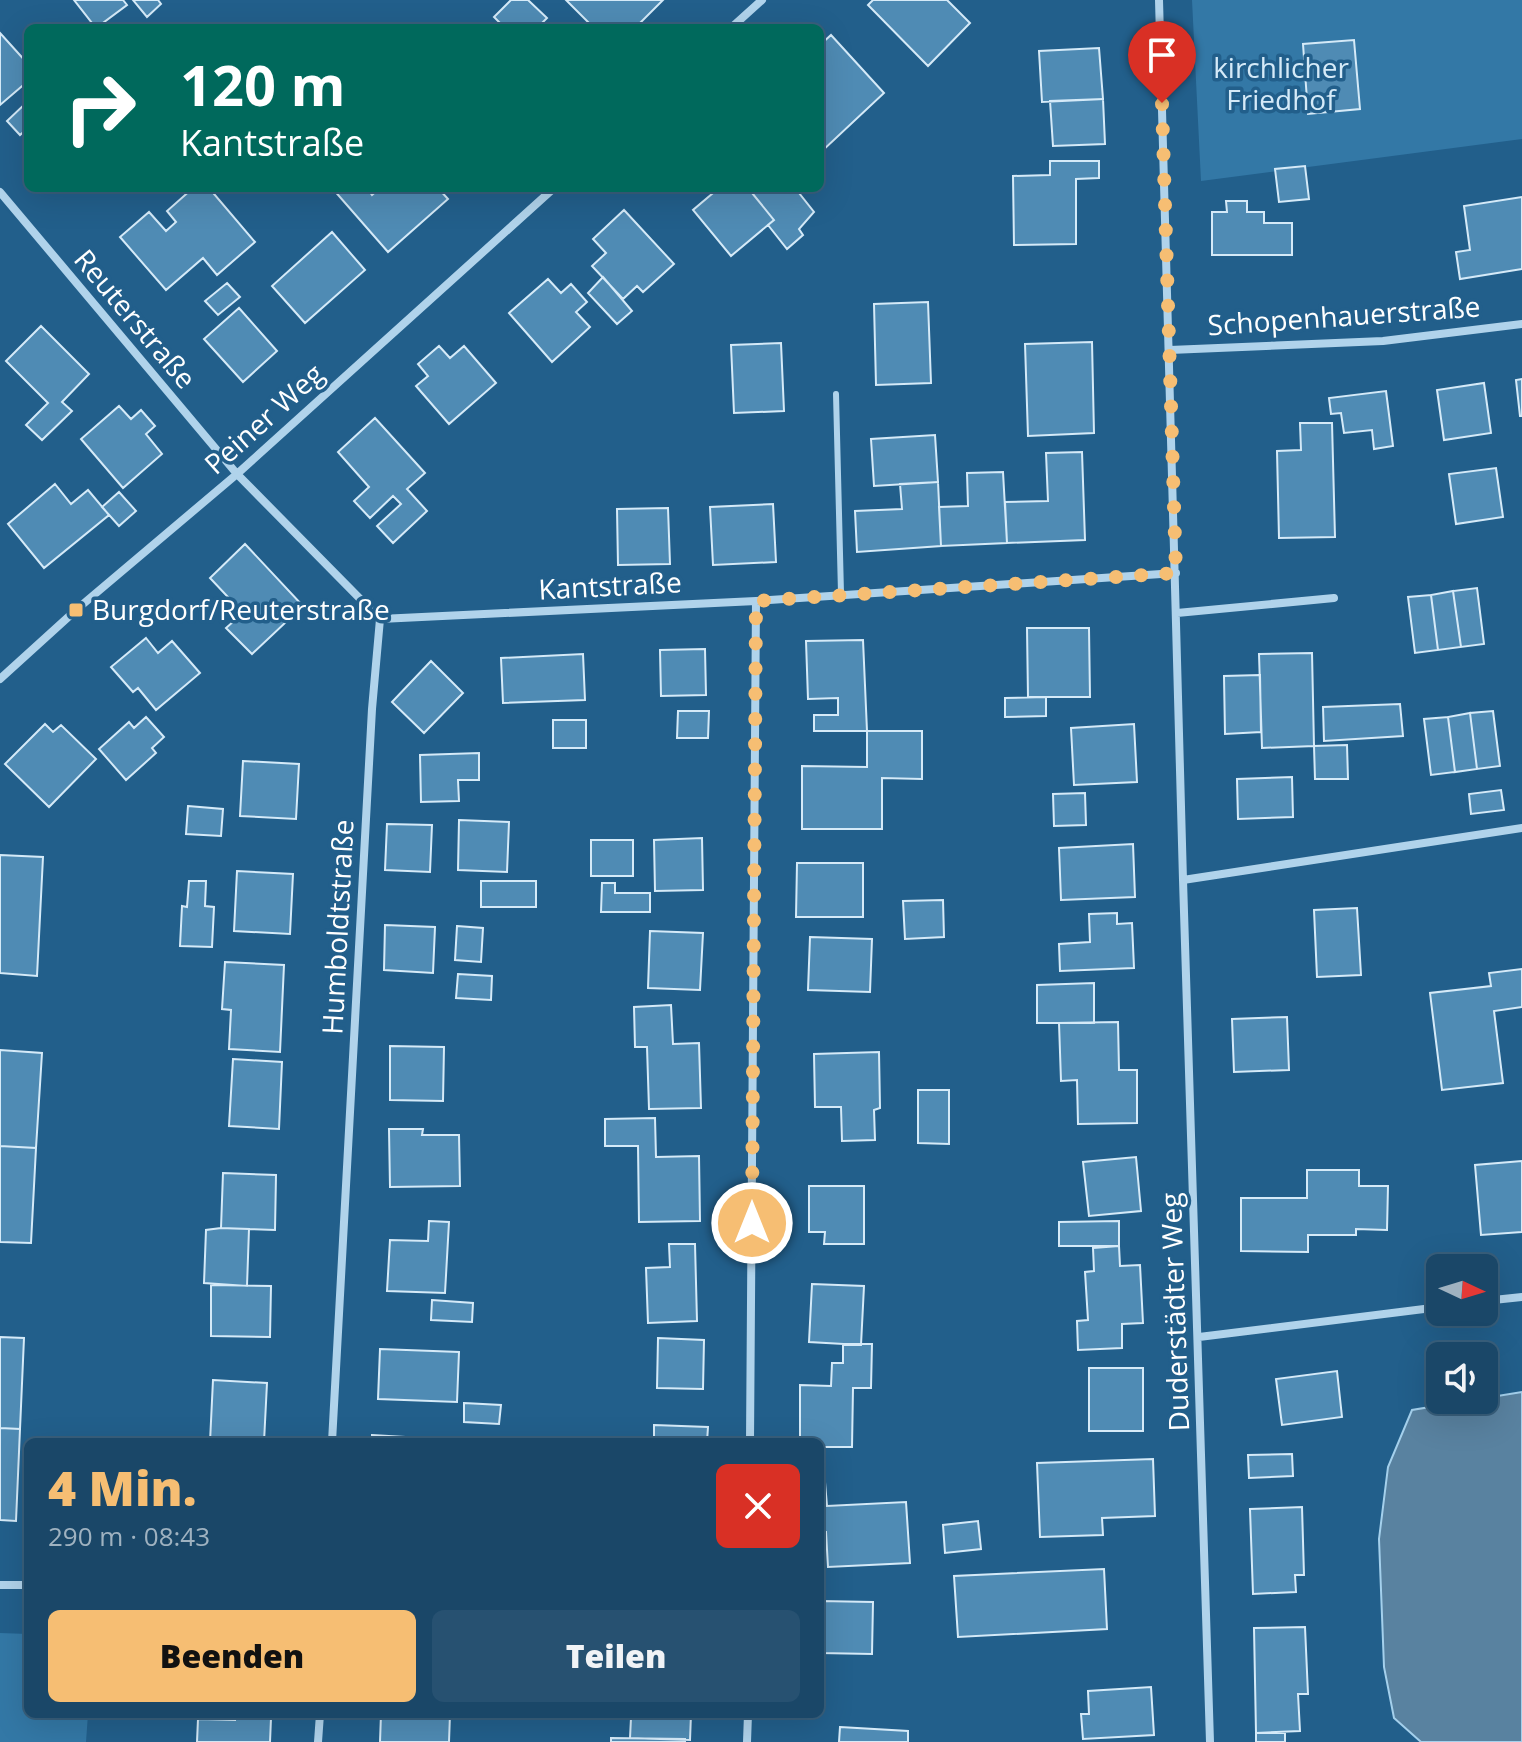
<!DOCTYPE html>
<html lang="de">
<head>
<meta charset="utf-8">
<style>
  body { margin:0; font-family:"Open Sans",sans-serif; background:#275171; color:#f1f3f6; height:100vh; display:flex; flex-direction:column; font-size:30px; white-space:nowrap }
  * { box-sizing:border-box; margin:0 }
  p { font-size:26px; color:#9fb2c0 }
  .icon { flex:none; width:44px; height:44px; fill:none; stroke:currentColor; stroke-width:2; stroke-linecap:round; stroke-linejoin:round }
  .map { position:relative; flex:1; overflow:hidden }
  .drawer { position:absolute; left:24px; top:1438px; width:800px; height:280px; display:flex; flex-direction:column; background:#1a4768; border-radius:12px; box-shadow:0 8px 32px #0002,0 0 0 2px #385f7c }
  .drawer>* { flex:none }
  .hud { position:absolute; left:24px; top:24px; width:800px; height:168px; border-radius:12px; box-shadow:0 8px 32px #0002,0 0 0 2px #385f7c; background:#00695c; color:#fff; overflow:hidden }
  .needle { width:52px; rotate:94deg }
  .tools { position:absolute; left:1426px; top:1254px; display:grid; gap:16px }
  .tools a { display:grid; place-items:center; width:72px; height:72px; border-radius:12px; background:#1a4768; box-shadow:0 8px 32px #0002,0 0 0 2px #385f7c; font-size:40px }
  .pin { position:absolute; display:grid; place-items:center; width:68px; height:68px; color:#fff; margin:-82px -34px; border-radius:50% 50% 50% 0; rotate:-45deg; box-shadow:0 0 8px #0007 }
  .pin .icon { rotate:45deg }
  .me { position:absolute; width:88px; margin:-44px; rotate:0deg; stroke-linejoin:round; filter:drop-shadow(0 0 6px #0008) }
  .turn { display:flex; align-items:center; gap:28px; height:168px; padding:0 24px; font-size:36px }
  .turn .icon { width:104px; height:104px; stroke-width:2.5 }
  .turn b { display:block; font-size:56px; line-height:68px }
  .round { display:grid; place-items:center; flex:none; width:84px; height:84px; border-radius:12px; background:#275171 }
  .summary { display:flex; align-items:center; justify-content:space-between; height:136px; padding:0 24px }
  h1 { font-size:48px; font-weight:800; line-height:60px; color:#f6be73 }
  .primary-button { display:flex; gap:16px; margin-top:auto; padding:16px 24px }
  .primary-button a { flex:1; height:92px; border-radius:12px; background:#f6be73; color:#111; font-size:32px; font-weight:800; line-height:92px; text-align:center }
  .primary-button a+a { background:#275171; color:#f1f3f6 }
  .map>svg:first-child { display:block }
  .green { fill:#3378a6 }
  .water { fill:#5982a0; stroke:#a4d0ec; stroke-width:2 }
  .building { fill:#4f8bb4; stroke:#d5eaf8; stroke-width:2 }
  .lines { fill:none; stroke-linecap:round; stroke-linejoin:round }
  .lane { stroke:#b0d3eb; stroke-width:6 }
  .street { stroke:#b0d3eb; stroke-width:8 }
  .route { stroke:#f6be73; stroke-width:14; stroke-dasharray:0 25.2 }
  .poi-dot { fill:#f6be73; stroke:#225f8b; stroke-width:3 }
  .labels { text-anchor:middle; stroke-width:7; stroke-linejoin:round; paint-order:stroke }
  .park-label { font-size:28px; fill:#d5eaf8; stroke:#225f8b }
  .street-label { font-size:28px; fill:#fff; stroke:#225f8b }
  .poi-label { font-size:28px; fill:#fff; stroke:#225f8b; text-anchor:start }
</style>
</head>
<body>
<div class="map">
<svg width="1522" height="1742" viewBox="0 0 1522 1742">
  <rect width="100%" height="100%" fill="#225f8b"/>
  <path class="green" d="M1192,0h330v139l-321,42z
    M0,1633l28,1v80h60l-2,28h-86z"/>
  <path class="water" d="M1522,1392v350h-101l-27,-24 -10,-51 -5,-128 9,-72 24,-57z"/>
  <path class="building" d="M74,0h49l4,5 -31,23z
    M133,0h25l3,4 -14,13z
    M511,0h17l19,18 -10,10h-32l-11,-11z
    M566,0h97l-28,28h-41z
    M873,0h74l23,23 -42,43 -60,-61z
    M0,33l28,31v17l-28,24z
    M831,35l53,58 -64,60v-108z
    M1354,40l6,69 -52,5 -5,-70z
    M1099,48l4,51 -61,3 -3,-51z
    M1103,99l2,45 -52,2 -3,-45z
    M28,101v27l-8,7 -13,-14z
    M1050,161h49v17l-23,1v65l-62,1 -1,-69 37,-1z
    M1305,166l4,33 -30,3 -4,-33z
    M193,188h16l46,54 -38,33 -14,-17 -37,32 -46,-53 29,-25 17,19 10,-9 -9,-11z
    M332,188h35l5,7 8,-7h58l10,11 -60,53z
    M719,188h29l26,32 -43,36 -38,-46z
    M748,188h47l19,24 -15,17 4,6 -16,14 -19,-24 6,-5z
    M1522,197v72l-62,10 -4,-27 14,-2 -6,-44z
    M1226,201h21v11h17v11h28v32h-80v-43h15z
    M624,210l50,54 -31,28 -6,-6 -14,13 -31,-33 14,-13 -13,-14z
    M332,232l33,38 -60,53 -33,-37z
    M603,277l29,34 -15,13 -29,-31z
    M548,279l13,14 10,-9 16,18 -11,10 14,15 -38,35 -43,-49z
    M227,283l13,14 -22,18 -13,-14z
    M928,302l3,81 -55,2 -2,-81z
    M239,308l38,43 -34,31 -39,-43z
    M41,326l48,48 -27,28 10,9 -30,29 -16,-15 22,-22 -42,-42z
    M1092,342l2,91 -66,3 -3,-92z
    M781,343l3,68 -50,2 -3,-68z
    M439,346l11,12 14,-12 32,37 -47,41 -33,-38 12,-10 -10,-12z
    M1522,379v37h-2l-4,-36z
    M1484,383l7,50 -47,7 -7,-50z
    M1386,391l7,55 -19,3 -2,-19 -28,3 -3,-20 -10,1 -2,-16z
    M119,406l12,13 10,-9 14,16 -9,8 16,20 -39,34 -42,-49z
    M375,418l50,55 -18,16 20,22 -34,32 -16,-17 24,-22 -8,-8 -23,22 -16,-17 15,-14 -31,-35z
    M1300,423h32l3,114 -56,1 -2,-87 24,-1z
    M935,435l3,47 -64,4 -3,-47z
    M1082,452l3,88 -78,3 -2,-41 43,-1 -2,-48z
    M1496,468l7,49 -47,7 -7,-50z
    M1003,472l4,71 -66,3 -2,-39 29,-1 -1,-33z
    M938,482l3,64 -84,6 -2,-41 47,-2 -2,-25z
    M55,484l16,20 17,-14 21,25 -65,53 -36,-44z
    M119,492l17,19 -17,15 -17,-19z
    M773,504l3,58 -63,3 -3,-58z
    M668,508l2,56 -52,1 -1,-56z
    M245,544l58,62 -51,48 -26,-26 17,-15 -33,-35z
    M1477,588l7,56 -23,3 -8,-56z
    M1453,591l8,56 -23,3 -7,-55z
    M1431,595l7,55 -23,3 -7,-56z
    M1027,628h62l1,69h-62z
    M146,638l12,15 14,-12 28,32 -44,37 -18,-22 -5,4 -22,-25z
    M863,640l4,91h-53v-16h24v-17l-30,1 -2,-58z
    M705,649l1,46 -45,1 -1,-46z
    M1312,653l2,93 -52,2 -3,-94z
    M583,654l2,46 -82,3 -2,-45z
    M431,661l32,32 -39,40 -32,-31z
    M1260,675l1,57 -36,2 -1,-58z
    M1046,697v19l-41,1v-19z
    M1400,704l3,32 -79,5 -1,-34z
    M678,711h31l-1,27h-31z
    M1493,711l7,55 -23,3 -7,-56z
    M1470,713l7,56 -22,3 -7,-55z
    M146,717l18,20 -12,11 4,5 -30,27 -27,-31 30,-27 5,6z
    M1448,717l7,55 -24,3 -7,-56z
    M553,720h33v28h-33z
    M45,724l8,8 8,-7 35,34 -47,48 -44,-43z
    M1134,724l3,58 -63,3 -3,-57z
    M867,731h55v48l-40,-1v51h-80v-63l65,1z
    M1347,745l1,34h-33l-1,-33z
    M479,753v27h-21l1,21 -38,1 -1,-47z
    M243,761l56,3 -3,55 -56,-3z
    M1292,777l1,40 -55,2 -1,-40z
    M1501,790l3,20 -33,4 -2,-20z
    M1085,793l1,32 -32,1 -1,-32z
    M188,806l35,3 -2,27 -35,-2z
    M459,820l50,2 -2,50 -49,-2z
    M387,824l45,1 -2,47 -45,-2z
    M702,838l1,52 -48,1 -1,-51z
    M591,840h42v36h-42z
    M1133,844l2,53 -74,3 -2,-52z
    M0,855l43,2 -6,119 -37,-3z
    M797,863h66v54h-67z
    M237,871l56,3 -3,60 -56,-3z
    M189,881h17l-1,25 9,1 -2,40 -32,-1 2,-40 5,1z
    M481,881h55v26h-55z
    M602,883h13v10h35v19h-49z
    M943,900l1,37 -39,2 -2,-38z
    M1357,908l4,67 -44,2 -3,-67z
    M1117,913v11l15,-1 2,45 -74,3 -1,-27 31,-2 -1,-28z
    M385,925l50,2 -2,46 -49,-3z
    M457,926l26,2 -2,34 -26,-2z
    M650,931l53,2 -3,57 -52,-2z
    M810,937l62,2 -2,53 -62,-2z
    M225,962l59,3 -4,87 -51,-3 2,-39 -9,-1z
    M1522,969v38l-28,4 9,72 -61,7 -12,-97 61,-7 -2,-13z
    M458,974l34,2 -1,24 -35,-2z
    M1094,983v40h-57v-38z
    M671,1005l2,39 26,-1 2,65 -52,1 -2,-62h-12l-1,-40z
    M1287,1017l2,53 -55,2 -2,-53z
    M1118,1022l1,48h18v53l-59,1 -1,-44 -16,1 -2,-58z
    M390,1046l54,1 -1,54 -53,-1z
    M0,1050l42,3 -6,95 -36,-2z
    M879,1052l1,56 -6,2 1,30 -33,1 -1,-34h-26l-1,-53z
    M233,1059l49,3 -3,67 -50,-3z
    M918,1090h31v54l-31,-1z
    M655,1118l1,39 43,-1 1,65 -61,1 -1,-76h-33v-27z
    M389,1129h34l-1,6h37l1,51 -70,1z
    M0,1146l36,2 -5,95 -31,-1z
    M1136,1157l5,54 -52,5 -6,-54z
    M1522,1161v71l-41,3 -6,-70z
    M1307,1170h52v16h29l-1,44 -31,-1v6h-48v17l-67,-1v-53h66z
    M223,1173l53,2 -1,55 -54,-2z
    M809,1186h55v58h-40l1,-12h-16z
    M429,1221l20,1 -4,71 -58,-2 3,-51 38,1z
    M1119,1221v25h-60v-24z
    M221,1228l28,1 -2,57 -43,-3 2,-53z
    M669,1244h26l2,77 -49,2 -2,-55 24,-1z
    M1119,1246l1,20 20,-1 3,58 -21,1v24l-44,2 -1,-29 11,-1 -3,-48 9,-1 -1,-23z
    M812,1284l52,2 -3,59 -52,-3z
    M211,1285l60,1 -1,51 -59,-1z
    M432,1300l41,3 -1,19 -41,-2z
    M0,1337l24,1 -4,91 -20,-1z
    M658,1338l46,2 -1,49 -46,-1z
    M843,1344h29l-1,44h-18l-1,59h-32v-5h-20v-57l31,1 1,-23h11z
    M380,1349l79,3 -2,50 -79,-3z
    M1089,1368h54v63h-54z
    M1337,1371l5,46 -60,8 -6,-46z
    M213,1380l54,3 -3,59h-54z
    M464,1403l37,2 -2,19 -35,-2z
    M654,1425l54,2 -1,15h-53z
    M0,1428l20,1 -4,92 -16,-1z
    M372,1435l83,5v2h-83z
    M1292,1454l1,22 -44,2 -1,-23z
    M1153,1459l2,57 -53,2 1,17 -63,2 -3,-74z
    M825,1482l2,24 79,-4 4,61 -82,4 -2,-35h-6v-49z
    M1302,1507l2,68h-9l1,17 -43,2 -3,-85z
    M978,1521l3,28 -36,4 -2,-28z
    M1104,1569l3,60 -149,8 -4,-61z
    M820,1601l53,1 -1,52 -52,-1z
    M1305,1627l3,67h-10l2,37 -44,2 -2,-105z
    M1151,1687l3,48 -71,4 -2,-25h8l-1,-23z
    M235,1714h36v4l-36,-2z
    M381,1714h69l-1,28h-69z
    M619,1714h72l-1,26 -60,-2 1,-20h-12z
    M235,1716l36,2 -1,24h-73l1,-23 37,1z
    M840,1727l68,4v11h-69z
    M1256,1733h29v9h-29z
    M611,1738l74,1v3h-74z"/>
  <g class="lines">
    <path class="lane" d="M836,394l5,199"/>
    <path class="street" d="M1159,0l24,880 27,862
      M731,28l31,-28
      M0,192l237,282 143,145 -8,90 -40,733
      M1170,350l213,-9 139,-17
      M1177,613l157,-15
      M380,619l376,-18 420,-28
      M0,679l76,-69 161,-136 317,-286
      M1183,880l339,-52
      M1484,1301l38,-4
      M1199,1337l241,-30
      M750,1442l6,-841
      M0,1585h28
      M318,1742l2,-28
      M747,1742l1,-28"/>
  </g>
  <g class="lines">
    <path class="route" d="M752,1223l4,-622 420,-28 -14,-470"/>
  </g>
  <rect class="poi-dot" x="68" y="602" width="16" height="16" rx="4"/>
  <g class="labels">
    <g class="park-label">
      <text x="1281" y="78">kirchlicher<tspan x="1281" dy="32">Friedhof</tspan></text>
    </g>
    <g class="street-label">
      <text transform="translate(1344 316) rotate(-4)" y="10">Schopenhauerstraße</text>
      <text transform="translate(135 319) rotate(50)" y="10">Reuterstraße</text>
      <text transform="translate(264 419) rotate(-42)" y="10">Peiner Weg</text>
      <text transform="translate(610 586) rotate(-3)" y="10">Kantstraße</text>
      <text transform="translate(338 927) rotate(-87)" y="10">Humboldtstraße</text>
      <text transform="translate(1175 1312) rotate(-92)" y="10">Duderstädter Weg</text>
    </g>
    <g class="poi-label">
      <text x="92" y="620">Burgdorf/Reuterstraße</text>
    </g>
  </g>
</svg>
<div class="tools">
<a><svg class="needle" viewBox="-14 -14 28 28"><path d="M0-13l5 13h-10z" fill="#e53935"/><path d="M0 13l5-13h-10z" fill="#9fb2c0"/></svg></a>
<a><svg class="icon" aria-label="sound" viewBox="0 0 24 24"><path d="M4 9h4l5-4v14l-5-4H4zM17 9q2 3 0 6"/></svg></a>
</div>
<div class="pin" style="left:1162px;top:103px;background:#d93025"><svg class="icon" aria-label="arrive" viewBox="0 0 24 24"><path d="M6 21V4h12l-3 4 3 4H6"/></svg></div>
<svg class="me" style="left:752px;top:1223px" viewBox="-20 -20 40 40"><circle r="17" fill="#f6be73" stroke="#fff" stroke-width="3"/><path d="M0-11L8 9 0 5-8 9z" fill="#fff"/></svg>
<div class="hud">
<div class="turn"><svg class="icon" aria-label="right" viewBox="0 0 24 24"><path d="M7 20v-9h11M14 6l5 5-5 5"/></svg><div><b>120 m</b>Kantstraße</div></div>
</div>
<section class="drawer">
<div class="summary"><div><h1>4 Min.</h1><p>290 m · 08:43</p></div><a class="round" style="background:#d93025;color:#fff"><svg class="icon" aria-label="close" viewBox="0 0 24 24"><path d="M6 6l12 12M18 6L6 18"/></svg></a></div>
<div class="primary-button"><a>Beenden</a><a>Teilen</a></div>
</section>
</div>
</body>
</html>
